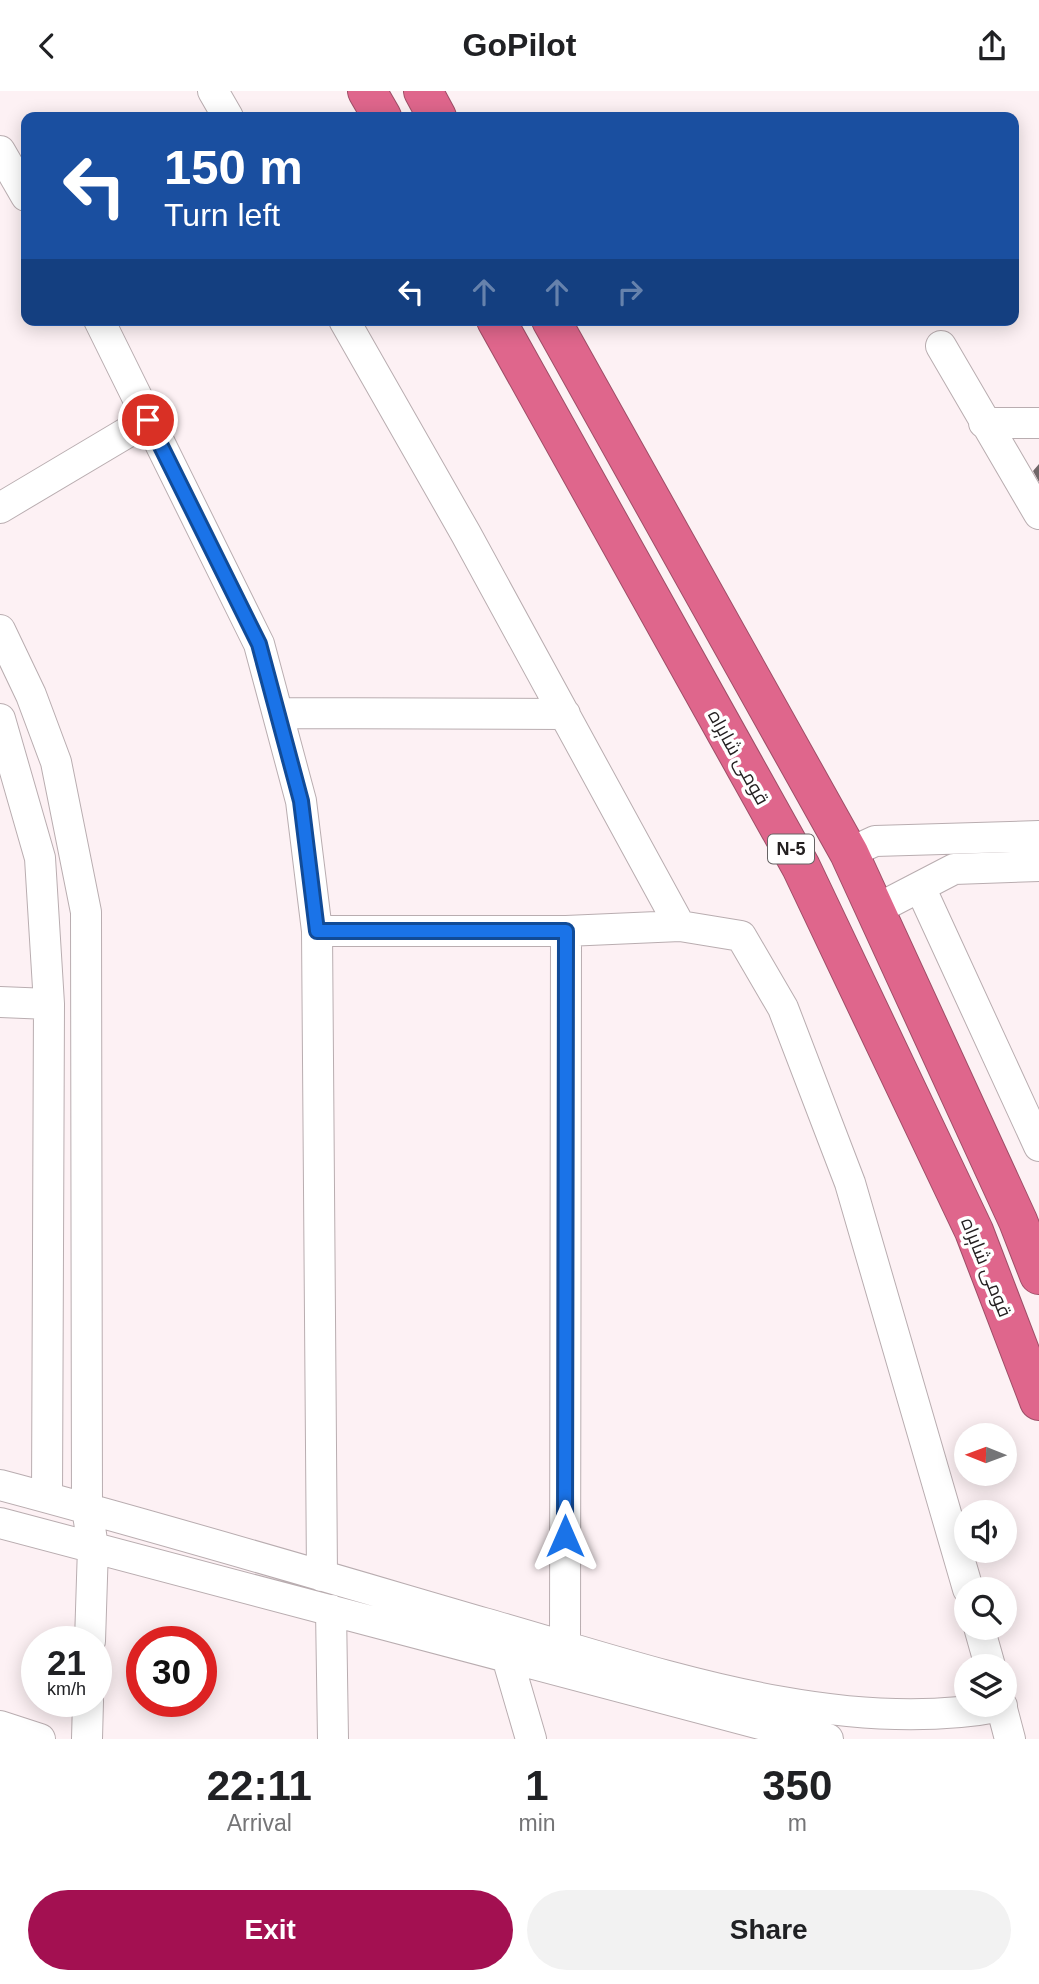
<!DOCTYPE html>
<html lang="en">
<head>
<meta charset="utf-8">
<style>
  body { margin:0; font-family:Helvetica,Cairo,sans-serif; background:#f2f2f2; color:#202124; height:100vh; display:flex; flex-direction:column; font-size:26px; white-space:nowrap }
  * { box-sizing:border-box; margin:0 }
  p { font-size:23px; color:#757577 }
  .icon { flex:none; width:38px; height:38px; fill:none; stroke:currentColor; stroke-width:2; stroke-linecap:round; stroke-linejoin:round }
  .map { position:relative; height:1648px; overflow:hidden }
  .details { display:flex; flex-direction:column; background:#fff; flex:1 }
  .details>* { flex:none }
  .hud { position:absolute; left:21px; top:21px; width:998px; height:214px; border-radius:14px; box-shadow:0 4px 18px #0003; background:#1a4fa0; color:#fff; overflow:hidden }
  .needle { width:46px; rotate:271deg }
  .tools { position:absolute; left:954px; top:1332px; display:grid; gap:14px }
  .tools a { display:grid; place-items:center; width:63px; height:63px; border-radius:50%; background:#fff; box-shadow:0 4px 18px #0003; font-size:35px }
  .speed { position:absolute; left:21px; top:1535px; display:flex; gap:14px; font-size:35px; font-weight:700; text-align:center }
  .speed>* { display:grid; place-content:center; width:91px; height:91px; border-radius:50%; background:#fff; box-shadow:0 4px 18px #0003; line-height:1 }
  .speed small { font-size:18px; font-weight:400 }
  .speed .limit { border:10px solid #d22; background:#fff; color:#111 }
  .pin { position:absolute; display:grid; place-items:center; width:60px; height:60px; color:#fff; margin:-30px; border:4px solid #fff; border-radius:50%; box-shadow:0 2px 7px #0007 }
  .me { position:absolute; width:77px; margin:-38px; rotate:0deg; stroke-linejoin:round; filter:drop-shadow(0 0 5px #0008) }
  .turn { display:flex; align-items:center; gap:24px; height:147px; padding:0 28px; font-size:32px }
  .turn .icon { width:91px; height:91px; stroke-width:2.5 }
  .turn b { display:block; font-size:49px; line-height:60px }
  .lanes { display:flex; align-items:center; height:66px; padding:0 28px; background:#0003; justify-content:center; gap:35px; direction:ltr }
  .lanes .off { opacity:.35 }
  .eta { display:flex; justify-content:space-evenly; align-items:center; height:119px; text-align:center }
  .eta b { font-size:42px; font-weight:800; line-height:49px }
  .cta { display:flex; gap:14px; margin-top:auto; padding:14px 28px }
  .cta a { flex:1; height:80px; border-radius:42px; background:#a31051; color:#fff; font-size:28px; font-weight:800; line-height:80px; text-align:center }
  .cta a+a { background:#f2f2f2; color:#202124 }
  header { display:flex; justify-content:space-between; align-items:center; height:91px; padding:0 28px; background:#fff; font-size:32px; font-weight:800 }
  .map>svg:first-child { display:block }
  .building { fill:#706668 }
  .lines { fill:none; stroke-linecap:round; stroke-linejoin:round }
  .street-casing { stroke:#b9adb0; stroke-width:32 }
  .highway-casing { stroke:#9e4e67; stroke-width:40 }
  .street { stroke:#fff; stroke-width:30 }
  .highway { stroke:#df668c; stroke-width:38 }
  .route-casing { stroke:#114b97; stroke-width:18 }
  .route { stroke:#1a73e8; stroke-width:12 }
  .labels { text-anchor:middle; stroke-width:7; stroke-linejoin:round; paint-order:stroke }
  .shield { fill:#fff; stroke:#666364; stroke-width:2 }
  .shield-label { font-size:18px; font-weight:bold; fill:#242021 }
  .street-label { font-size:19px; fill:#242021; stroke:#fff }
</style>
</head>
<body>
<header><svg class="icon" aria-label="back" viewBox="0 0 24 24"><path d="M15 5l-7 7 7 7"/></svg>GoPilot<svg class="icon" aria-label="share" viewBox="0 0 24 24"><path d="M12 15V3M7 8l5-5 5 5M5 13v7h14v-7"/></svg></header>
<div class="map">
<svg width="1039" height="1648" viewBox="0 0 1039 1648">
  <rect width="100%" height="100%" fill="#fdf1f4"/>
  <path class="building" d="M1039,373v18l-6,-11z"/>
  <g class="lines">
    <defs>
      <path id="street" d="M213,0l15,26
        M0,60l26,45
        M99,229l160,324 42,157 16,130 5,645
        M344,229l122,214 214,392 -114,5 -1,715
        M941,255l98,168
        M984,332h55
        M0,417l148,-88
        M0,539l31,65 25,67 30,150 1,596 6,39 -3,94
        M278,622l287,1
        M0,628l40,139 9,146 -2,493
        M849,762l26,-12 164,-5
        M920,796l119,259
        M875,819l79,-41 85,-3
        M680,835l61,10 42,72 67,175 118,406
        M317,840h249
        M0,911l49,2
        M0,1394c162,43 323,91 484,138 160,45 351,116 518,83
        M0,1432l798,211 30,5
        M331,1519l2,129
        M979,1536l11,39
        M507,1566l24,82
        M1001,1614l9,34
        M0,1635l40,13
        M87,1648l1,-38"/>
      <path id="highway" d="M367,0l15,26
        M423,0l14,26
        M496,229l305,547 173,364 65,170
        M551,229l298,533 169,368 21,54"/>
    </defs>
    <use href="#street" class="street-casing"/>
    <use href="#highway" class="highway-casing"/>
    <use href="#street" class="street"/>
    <use href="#highway" class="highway"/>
  </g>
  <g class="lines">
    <defs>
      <path id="route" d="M148,329l111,224 42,157 16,130h249l-1,605"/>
    </defs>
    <use href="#route" class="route-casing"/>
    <use href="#route" class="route"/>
  </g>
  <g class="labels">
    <rect class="shield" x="768" y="743.5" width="46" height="29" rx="5"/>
    <g class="shield-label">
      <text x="791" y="764">N-5</text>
    </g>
    <g class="street-label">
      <text transform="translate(739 666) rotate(61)" y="7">قومی شاہراہ</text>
      <text transform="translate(987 1176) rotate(68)" y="7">قومی شاہراہ</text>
    </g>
  </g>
</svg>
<div class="tools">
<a><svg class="needle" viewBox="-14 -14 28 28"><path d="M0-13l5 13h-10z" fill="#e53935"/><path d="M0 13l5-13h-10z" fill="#757577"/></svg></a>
<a><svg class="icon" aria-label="sound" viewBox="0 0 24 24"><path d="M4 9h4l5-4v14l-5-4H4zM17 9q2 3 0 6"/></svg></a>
<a><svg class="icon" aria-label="search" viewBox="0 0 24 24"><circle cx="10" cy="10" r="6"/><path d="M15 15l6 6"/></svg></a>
<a><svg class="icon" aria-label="layers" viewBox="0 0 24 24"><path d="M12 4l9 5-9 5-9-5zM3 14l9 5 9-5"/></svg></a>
</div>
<div class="speed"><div>21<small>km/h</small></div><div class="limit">30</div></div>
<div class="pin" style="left:148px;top:329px;background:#d93025"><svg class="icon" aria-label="arrive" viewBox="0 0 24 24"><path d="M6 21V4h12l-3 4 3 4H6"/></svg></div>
<svg class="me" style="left:565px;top:1445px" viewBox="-20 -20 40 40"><path d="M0-17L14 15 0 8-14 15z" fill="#1a73e8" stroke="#fff" stroke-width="4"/></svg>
<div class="hud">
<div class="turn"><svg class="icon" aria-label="left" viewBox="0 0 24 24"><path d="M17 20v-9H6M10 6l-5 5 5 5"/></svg><div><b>150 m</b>Turn left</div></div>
<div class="lanes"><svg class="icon" aria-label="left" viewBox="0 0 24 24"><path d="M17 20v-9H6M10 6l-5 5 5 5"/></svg><svg class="icon off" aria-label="ahead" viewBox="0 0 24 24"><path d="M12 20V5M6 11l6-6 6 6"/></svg><svg class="icon off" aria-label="ahead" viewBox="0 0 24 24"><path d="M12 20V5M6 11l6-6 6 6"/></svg><svg class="icon off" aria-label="right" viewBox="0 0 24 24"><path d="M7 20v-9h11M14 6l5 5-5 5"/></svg></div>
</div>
</div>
<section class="details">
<div class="eta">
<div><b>22:11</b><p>Arrival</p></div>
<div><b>1</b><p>min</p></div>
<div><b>350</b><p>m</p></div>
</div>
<div class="cta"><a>Exit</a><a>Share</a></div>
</section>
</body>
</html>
